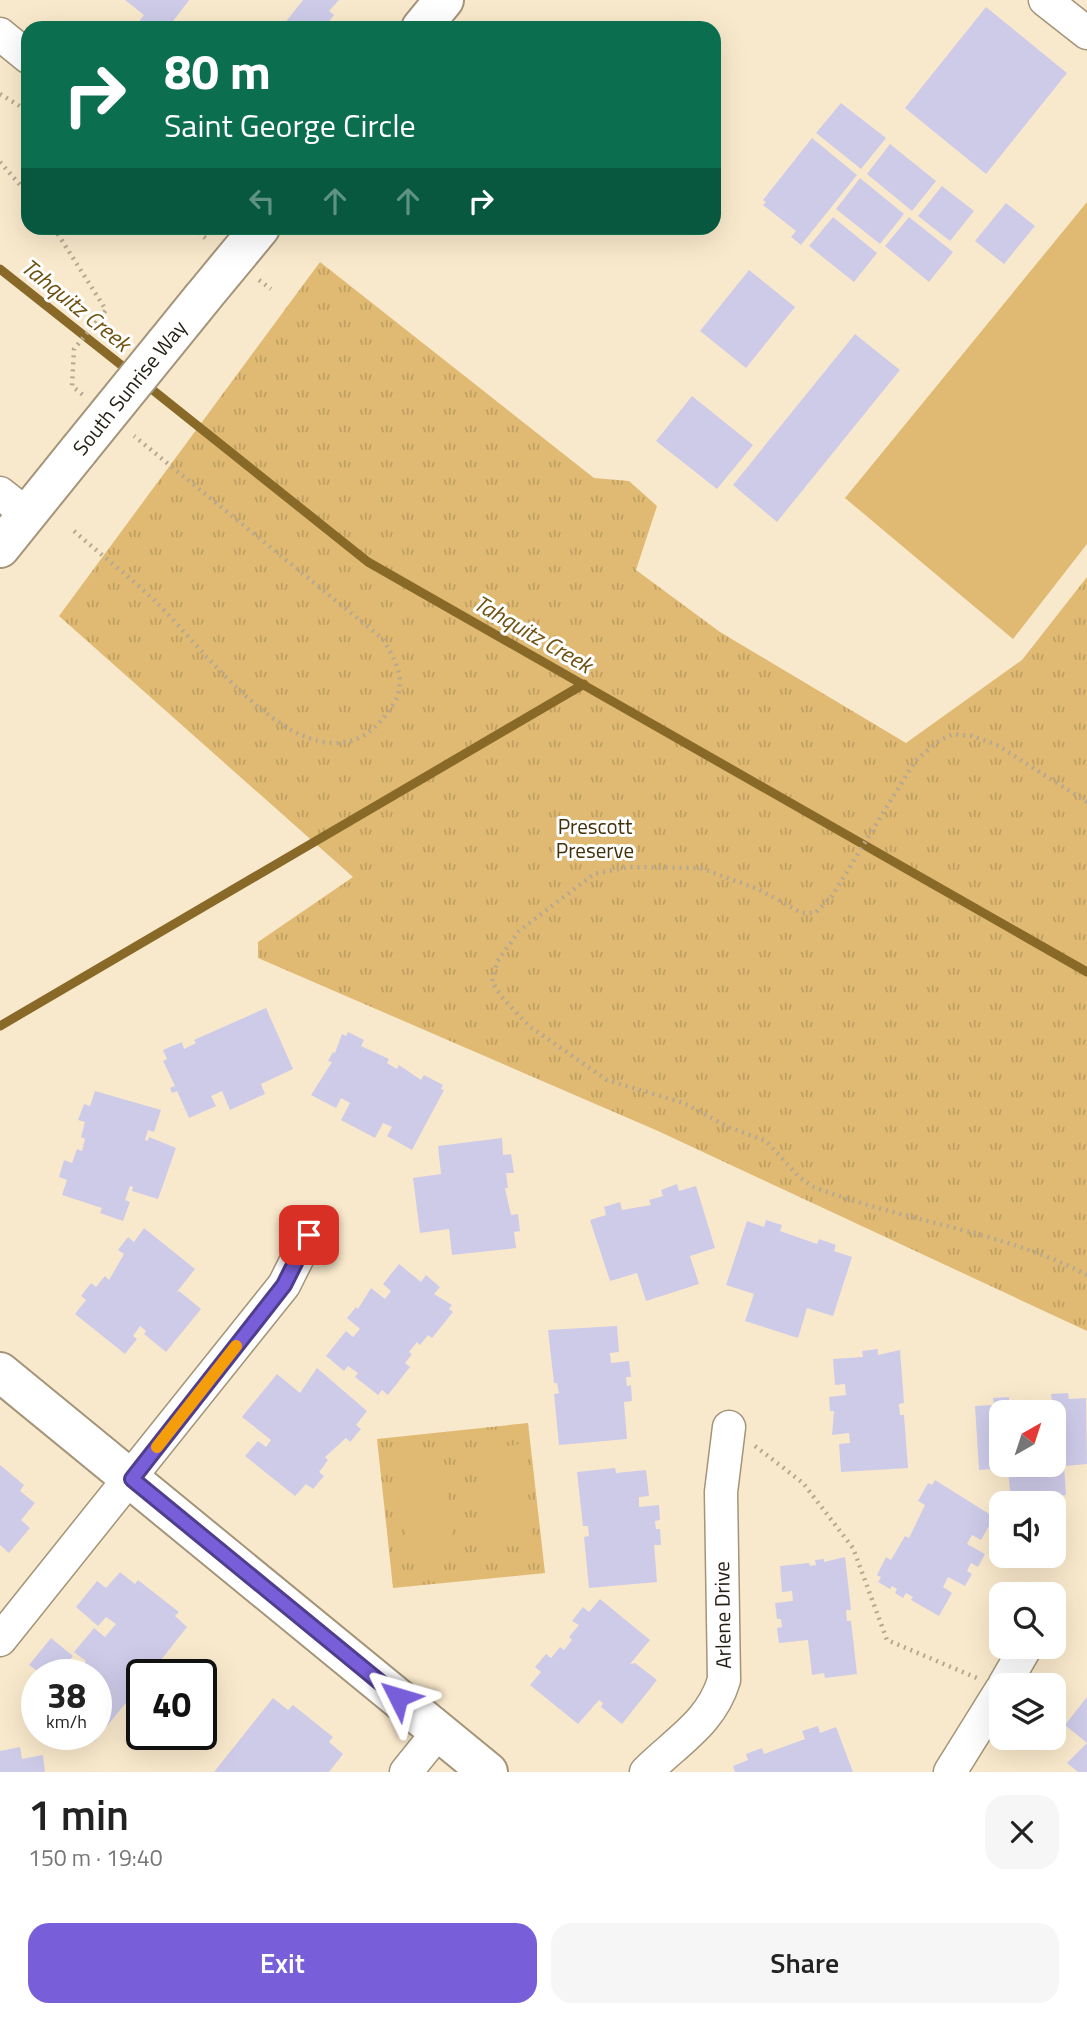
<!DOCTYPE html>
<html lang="en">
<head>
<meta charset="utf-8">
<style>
  body { margin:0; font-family:"Titillium Web",sans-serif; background:#f6f6f6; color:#222; height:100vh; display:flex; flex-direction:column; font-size:26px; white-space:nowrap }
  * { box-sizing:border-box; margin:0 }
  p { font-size:23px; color:#767676 }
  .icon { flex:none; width:38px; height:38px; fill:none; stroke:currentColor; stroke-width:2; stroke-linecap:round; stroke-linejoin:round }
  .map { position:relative; height:1772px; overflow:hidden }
  .panel { display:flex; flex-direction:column; background:#fff; flex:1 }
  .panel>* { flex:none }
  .banner { position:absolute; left:21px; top:21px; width:700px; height:214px; border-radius:21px; box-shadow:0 7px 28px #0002; background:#0b6e4f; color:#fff; overflow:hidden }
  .needle { width:46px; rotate:39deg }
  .tools { position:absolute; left:989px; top:1400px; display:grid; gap:14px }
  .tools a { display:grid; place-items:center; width:77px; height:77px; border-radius:14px; background:#fff; box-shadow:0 7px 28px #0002; font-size:35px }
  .speed { position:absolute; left:21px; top:1659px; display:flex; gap:14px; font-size:35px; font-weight:700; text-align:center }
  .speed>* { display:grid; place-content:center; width:91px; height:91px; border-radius:50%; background:#fff; box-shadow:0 7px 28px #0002; line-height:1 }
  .speed small { font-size:18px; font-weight:400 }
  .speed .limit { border:4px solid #111; border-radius:10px; background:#fff; color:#111 }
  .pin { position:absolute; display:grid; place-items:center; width:60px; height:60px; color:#fff; margin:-30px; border-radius:14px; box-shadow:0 4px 10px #0006 }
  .me { position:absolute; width:77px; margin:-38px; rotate:310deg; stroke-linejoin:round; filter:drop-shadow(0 0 5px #0008) }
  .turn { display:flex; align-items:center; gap:24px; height:147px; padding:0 28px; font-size:32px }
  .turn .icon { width:91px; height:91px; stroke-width:2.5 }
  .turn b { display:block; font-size:49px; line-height:60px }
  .lanes { display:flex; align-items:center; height:66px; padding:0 28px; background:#0003; justify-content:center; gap:35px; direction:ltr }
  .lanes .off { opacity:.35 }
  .round { display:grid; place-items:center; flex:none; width:74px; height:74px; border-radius:21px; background:#f6f6f6 }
  .overview { display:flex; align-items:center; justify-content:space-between; height:119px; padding:0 28px }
  h1 { font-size:42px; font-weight:600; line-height:52px }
  .cta { display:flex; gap:14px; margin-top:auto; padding:14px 28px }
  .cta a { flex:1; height:80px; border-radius:21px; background:#795ed9; color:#fff; font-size:28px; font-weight:600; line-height:80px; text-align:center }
  .cta a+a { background:#f6f6f6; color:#222 }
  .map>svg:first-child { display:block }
  .grass { fill:url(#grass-tufts) }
  .pitch { fill:#e0ba72 }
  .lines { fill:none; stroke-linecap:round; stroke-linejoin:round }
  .stream { stroke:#886928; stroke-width:9 }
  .building { fill:#cecbe9; fill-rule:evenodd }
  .street-casing { stroke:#a3947a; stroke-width:35 }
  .secondary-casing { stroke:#a3947a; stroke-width:42 }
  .path { stroke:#b6a992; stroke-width:4.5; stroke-dasharray:2 5; stroke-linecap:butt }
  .street { stroke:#fff; stroke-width:32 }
  .secondary { stroke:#fff; stroke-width:38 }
  .secondary-bridge-casing { stroke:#a3947a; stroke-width:42; stroke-linecap:butt }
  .secondary-bridge { stroke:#fff; stroke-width:38 }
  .route-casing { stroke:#4f3d8d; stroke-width:18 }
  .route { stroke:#795ed9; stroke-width:12 }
  .slow { stroke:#f59e0b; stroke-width:12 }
  .labels { text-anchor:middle; stroke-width:6; stroke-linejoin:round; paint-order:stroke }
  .street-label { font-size:21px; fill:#241e14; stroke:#fff }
  .park-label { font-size:21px; fill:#42300a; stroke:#fff }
  .water-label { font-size:23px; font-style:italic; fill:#6f510f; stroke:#fff }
</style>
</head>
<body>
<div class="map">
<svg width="1087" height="1772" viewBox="0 0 1087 1772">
  <defs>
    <pattern id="grass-tufts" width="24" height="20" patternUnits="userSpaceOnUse" patternTransform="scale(1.75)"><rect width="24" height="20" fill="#e0ba72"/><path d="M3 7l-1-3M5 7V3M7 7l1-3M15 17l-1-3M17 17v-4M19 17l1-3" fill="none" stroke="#c09f62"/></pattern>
  </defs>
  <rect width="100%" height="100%" fill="#f9e9cc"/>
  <path class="grass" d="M320,262l274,216 35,3 28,25 -21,64 84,62 186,111 116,-83 65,-83v754l-429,-200 -400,-173v-16l95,-65 -294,-261z
    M528,1423l17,150 -152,15 -16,-149z"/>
  <path class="pitch" d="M1087,202v342l-74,95 -168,-141z
    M521,1444l11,100 -46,5 -11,-99z
    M443,1453l11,99 -46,6 -11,-100z"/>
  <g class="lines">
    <path class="stream" d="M0,269l130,103
      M144,383l224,179 719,410
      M0,1026l584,-342"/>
  </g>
  <path class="building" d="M125,0h64l-21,28h-34l10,-13z
    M303,0h36l-10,11 5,4 -10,13h-43z
    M986,7l81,66 -81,101 -81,-66z
    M841,103l45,35 -25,31 -45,-36z
    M812,138l45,37 -56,70 -10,-8 5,-6 -33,-26 3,-3 -3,-2z
    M890,144l46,37 -24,30 -45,-37z
    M860,178l44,36 -24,30 -44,-35z
    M942,186l32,25 -24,30 -32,-25z
    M1006,203l29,23 -31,38 -29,-23z
    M833,217l44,36 -23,29 -45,-36z
    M909,217l44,35 -24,30 -44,-36z
    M749,270l46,37 -49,61 -46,-37z
    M855,334l45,36 -123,152 -44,-37z
    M692,396l61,49 -36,44 -61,-48z
    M266,1008l27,61 -32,15 4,10 -35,16 -8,-19 -11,5 5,10 -27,12 -12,-27 -5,2 -2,-5 5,-2 -12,-25 4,-2 -4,-9 19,-8 2,7 12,-6 -2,-3z
    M348,1032l16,8 -3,6 28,13 -2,4 10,6 2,-4 22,15 3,-5 19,10 -2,4 3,1 -32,60 -25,-14 5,-9 -9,-4 -8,15 -34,-18 9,-17 -9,-5 -5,10 -25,-13 21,-33 -4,-1 5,-9 2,1 7,-19 4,2z
    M95,1091l66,19 -7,22 -6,-2 -3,10 3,1 1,-4 27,11 -18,51 -26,-8 1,-4 -3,-1 -5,14 5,2 -7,19 -23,-8 2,-5 -40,-13 5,-15 -8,-3 5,-17 8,3 5,-14 5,2 3,-12 -4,-2 4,-15 -7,-2 6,-16 6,2z
    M502,1138l1,17 8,-1 3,19h-8l2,15h-3l6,27 7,-1 2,17 -6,1 2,16 -64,7 -3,-26 -29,4 -7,-55 28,-4 -3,-28z
    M677,1184l2,7 17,-5 19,62 -25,8 9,28 -53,17 -9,-28 -27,8 -20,-61 16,-5 -2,-8 16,-5 2,8 29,-5 -2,-5 14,-4 -2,-6z
    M766,1220l16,5 -2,6 37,13 2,-5 17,6 -2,6 18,6 -19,59 -26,-8 -9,30 -53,-17 9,-27 -28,-9 21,-64 17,6z
    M144,1228l51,41 -19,24 3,-2 22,18 -35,43 -22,-18 2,-3 -6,-5 -7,10 4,3 -12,15 -50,-40 11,-14 -5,-4 10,-13 5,4 9,-11 4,4 15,-26 -6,-4 10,-13 6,5z
    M399,1264l22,18 5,-7 14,12 -6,7 18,11 -3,4 4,3 -21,26 -4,-3 -8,10 -3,-3 -8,10 3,2 -7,9 5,4 -22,28 -6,-5 -4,5 -23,-18 3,-4 -10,-7 -4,5 -18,-15 20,-25 7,6 7,-8 -13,-11 9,-11 2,2 13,-21 14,11 6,-8 -8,-7z
    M617,1326l2,26 -9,1 1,10 18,-2 2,16h-5l1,9 4,-1 1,16 -8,1 3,37 -68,6 -5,-51 5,-1 -2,-10h-3l-6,-53z
    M878,1349v6l22,-5 4,53 -5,1 1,11h4l4,53 -67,4 -2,-28 11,-1 -1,-10 -17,2 2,-24h-4l-1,-14 17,-2 -1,-11 -10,1 -2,-26 30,-2 -1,-6z
    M317,1368l50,43 -11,14 5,4 -11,13 -4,-4 -21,19 3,3 -9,12 5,4 -11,13 -7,-5 -11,12 -50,-40 13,-15 8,6 5,-7 -29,-23 35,-43 23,19z
    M1068,1393l1,6 17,-1 1,66 -23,2 2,29 -55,4 -3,-28h4v-4l-33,3 -4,-64 19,-1 -1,-7 16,-1v7l16,-1v4l12,-1v-4l15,-1 -1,-7zM1001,1412h53v53h-53z
    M0,1465l24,20 -4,6 15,12 -14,17 9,8 -21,25 -9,-8z
    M615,1468l1,5 30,-3 3,26 -10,1v10l20,-2 1,15 -5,1 1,8h4l1,16h-7l3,37 -68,6 -5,-51 5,-1 -1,-10h-5l-6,-54z
    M935,1480l59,37 -13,23 -9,-5 -5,9 18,10 -7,13 -7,-4 -4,8 5,3 -7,12 -17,-9 -5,10 9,6 -13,23 -28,-16 2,-3 -7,-4 -3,5 -8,-5 2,-4 -5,-3 -2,3 -12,-7 3,-5 -4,-2 9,-18 5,3 14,-24 4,2 16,-33 -7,-4 10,-18 4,2z
    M845,1557l6,53h-5l1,11h4l6,53 -32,4 -1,-5 -12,2 -4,-35 -29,3 -2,-15 5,-1 -1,-8h-4l-2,-16 18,-2 -1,-10 -10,1 -2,-26 29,-3 1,3 6,-1 -1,-5 9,-1v3z
    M120,1572l15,12 3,-4 41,32 -4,4 12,11 -38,48h-7v8l-48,59 -10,-8h12v-59h-59l2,-3 -10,-7 22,-27 22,18 -8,9 11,9 10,-13 -12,-9 20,-24 11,9 11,-13 -10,-7 -8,9 -22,-19 21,-26 9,7z
    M600,1599l50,41 -20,24 5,-1 22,17 -35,44 -21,-17 2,-4 -4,-3 -21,24 -48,-39 11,-13 -6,-5 11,-13 5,4 9,-11 4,3 8,-10 -3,-3 10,-12 -7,-4 11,-14 6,5z
    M37,1675v21l-11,-8z
    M1087,1697v46l-22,-18z
    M273,1698l15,12 5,-5 40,32 -4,5 14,12 -14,18h-115z
    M818,1726l2,7 16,-6 17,45h-118l-2,-6 15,-6 -2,-6 16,-6 2,6 41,-15 -3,-8z
    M1087,1743v29h-9l-11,-9z
    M20,1747l2,12 21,-4 2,17h-45v-21z"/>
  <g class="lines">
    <defs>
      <path id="street" d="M1045,0l42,33
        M0,34l28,23
        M0,493l28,22
        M0,1640l284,-355 25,-50
        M1004,1685l22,-38
        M406,1772l33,-41
        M646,1772c31,-31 65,-49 78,-92l-3,-188 8,-65
        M950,1772l51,-82"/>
      <path id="secondary" d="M421,28l23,-28
        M203,297l57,-69
        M0,548l79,-98
        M0,1372l488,400"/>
    </defs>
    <use href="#street" class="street-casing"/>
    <use href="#secondary" class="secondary-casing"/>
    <path class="path" d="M0,94l28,17
      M0,162l28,32
      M54,228l52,82 -32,39 -2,37 11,9
      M193,228l15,12
      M259,280l12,9
      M74,531c27,24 56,46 81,70 53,51 169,218 239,102 14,-23 0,-45 -11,-64l-249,-203
      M1087,802l-90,-57 -25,-9 -19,-2 -13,6 -25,21 -83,135 -17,17h-13l-44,-24 -58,-21 -72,-1 -34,7 -75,57 -22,31 -5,20 9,14 28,30 78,54 77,23 44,24 38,14 34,37 14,9c90,35 187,43 273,88
      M755,1446l48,37 50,65 34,92 90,38"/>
    <use href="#street" class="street"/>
    <use href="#secondary" class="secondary"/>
    <defs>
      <path id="secondary-bridge" d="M79,450l124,-153"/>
    </defs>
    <use href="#secondary-bridge" class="secondary-bridge-casing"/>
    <use href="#secondary-bridge" class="secondary-bridge"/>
  </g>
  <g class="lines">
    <defs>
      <path id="route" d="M309,1235l-25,50 -152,194 266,218"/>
    </defs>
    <use href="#route" class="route-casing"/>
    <use href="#route" class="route"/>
    <path class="slow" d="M157,1447l79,-101"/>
  </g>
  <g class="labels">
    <g class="street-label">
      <text transform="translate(130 388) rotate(-51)" y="7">South Sunrise Way</text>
      <text transform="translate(723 1615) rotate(-91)" y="7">Arlene Drive</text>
    </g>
    <g class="park-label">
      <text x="595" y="834">Prescott<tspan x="595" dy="24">Preserve</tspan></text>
    </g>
    <g class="water-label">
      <text transform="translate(76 305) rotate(39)" y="8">Tahquitz Creek</text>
      <text transform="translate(533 634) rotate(30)" y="8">Tahquitz Creek</text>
    </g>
  </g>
</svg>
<div class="tools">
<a><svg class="needle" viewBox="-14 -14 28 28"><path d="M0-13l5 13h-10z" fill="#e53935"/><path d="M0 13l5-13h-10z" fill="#767676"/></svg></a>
<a><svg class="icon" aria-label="sound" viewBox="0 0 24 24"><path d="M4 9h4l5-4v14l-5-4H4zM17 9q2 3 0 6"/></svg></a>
<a><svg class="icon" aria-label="search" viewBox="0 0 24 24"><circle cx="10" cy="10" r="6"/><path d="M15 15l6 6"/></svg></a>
<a><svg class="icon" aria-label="layers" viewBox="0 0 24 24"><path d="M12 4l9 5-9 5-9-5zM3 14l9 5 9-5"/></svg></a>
</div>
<div class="speed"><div>38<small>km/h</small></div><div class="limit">40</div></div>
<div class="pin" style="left:309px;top:1235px;background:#d93025"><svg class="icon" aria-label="arrive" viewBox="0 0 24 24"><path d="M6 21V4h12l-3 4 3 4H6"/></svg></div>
<svg class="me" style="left:398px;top:1697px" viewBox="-20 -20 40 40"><path d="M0-17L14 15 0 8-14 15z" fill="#795ed9" stroke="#fff" stroke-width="4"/></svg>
<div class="banner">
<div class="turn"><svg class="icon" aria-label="right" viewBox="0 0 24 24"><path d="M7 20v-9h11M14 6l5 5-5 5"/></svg><div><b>80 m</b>Saint George Circle</div></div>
<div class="lanes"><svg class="icon off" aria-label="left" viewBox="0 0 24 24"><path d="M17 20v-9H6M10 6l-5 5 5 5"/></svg><svg class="icon off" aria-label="ahead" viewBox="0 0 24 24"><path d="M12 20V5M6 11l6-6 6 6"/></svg><svg class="icon off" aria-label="ahead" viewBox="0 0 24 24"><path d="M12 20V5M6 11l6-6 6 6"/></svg><svg class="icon" aria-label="right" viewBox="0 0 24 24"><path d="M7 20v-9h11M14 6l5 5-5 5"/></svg></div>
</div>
</div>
<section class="panel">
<div class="overview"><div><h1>1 min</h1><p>150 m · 19:40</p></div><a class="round"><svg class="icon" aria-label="close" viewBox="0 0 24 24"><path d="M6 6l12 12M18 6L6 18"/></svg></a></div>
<div class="cta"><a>Exit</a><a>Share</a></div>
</section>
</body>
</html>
